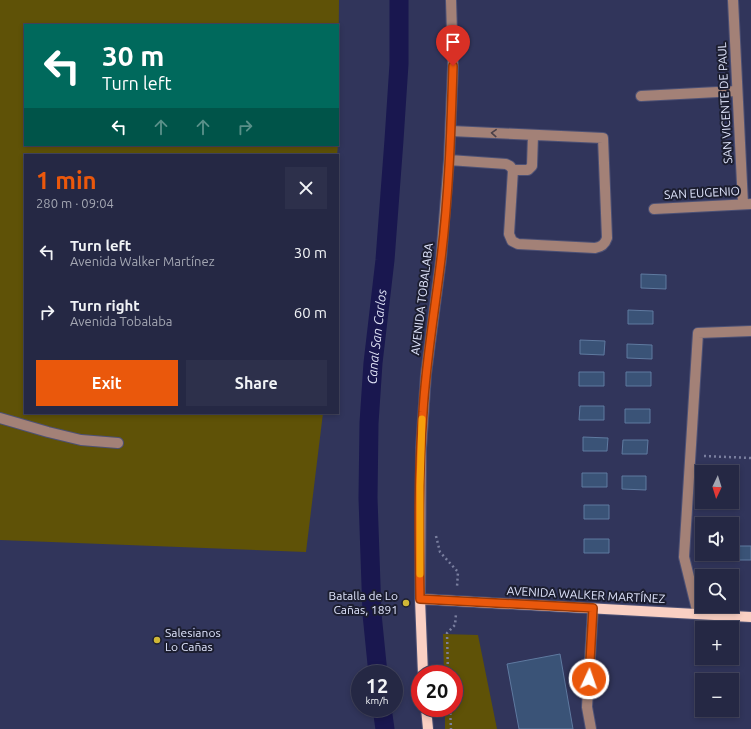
<!DOCTYPE html>
<html lang="en">
<head>
<meta charset="utf-8">
<style>
  body { margin:0; font-family:Ubuntu,sans-serif; background:#2d304b; color:#f1f3f6; height:100vh; display:flex; flex-direction:column; font-size:15px; white-space:nowrap }
  * { box-sizing:border-box; margin:0 }
  p { font-size:13px; color:#a3a6b2 }
  .icon { flex:none; width:22px; height:22px; fill:none; stroke:currentColor; stroke-width:2; stroke-linecap:round; stroke-linejoin:round }
  .map { position:relative; flex:1; overflow:hidden }
  .details { position:absolute; left:24px; top:154px; width:315px; height:260px; display:flex; flex-direction:column; background:#252844; border-radius:0px; box-shadow:0 2px 6px #0003,0 0 0 1px #42445d }
  .details>* { flex:none }
  .guide { position:absolute; left:24px; top:24px; width:315px; height:122px; border-radius:0px; box-shadow:0 2px 6px #0003,0 0 0 1px #42445d; background:#00695c; color:#fff; overflow:hidden }
  .needle { width:26px; rotate:184deg }
  .controls { position:absolute; left:695px; top:465px; display:grid; gap:8px }
  .controls a { display:grid; place-items:center; width:44px; height:44px; border-radius:0px; background:#252844; box-shadow:0 2px 6px #0003,0 0 0 1px #42445d; font-size:20px }
  .speed { position:absolute; left:351px; top:665px; display:flex; gap:8px; font-size:20px; font-weight:700; text-align:center }
  .speed>* { display:grid; place-content:center; width:52px; height:52px; border-radius:50%; background:#252844; box-shadow:0 2px 6px #0003,0 0 0 1px #42445d; line-height:1 }
  .speed small { font-size:10px; font-weight:400 }
  .speed .limit { border:6px solid #d22; background:#fff; color:#111 }
  .pin { position:absolute; display:grid; place-items:center; width:34px; height:34px; color:#fff; margin:-41px -17px; border-radius:50% 50% 50% 0; rotate:-45deg; box-shadow:0 0 4px #0007 }
  .pin .icon { rotate:45deg }
  .me { position:absolute; width:44px; margin:-22px; rotate:3deg; stroke-linejoin:round; filter:drop-shadow(0 0 3px #0008) }
  .turn { display:flex; align-items:center; gap:14px; height:84px; padding:0 12px; font-size:18px }
  .turn .icon { width:52px; height:52px; stroke-width:2.5 }
  .turn b { display:block; font-size:28px; line-height:34px }
  .lanes { display:flex; align-items:center; height:38px; padding:0 12px; background:#0003; justify-content:center; gap:20px; direction:ltr }
  .lanes .off { opacity:.35 }
  .round { display:grid; place-items:center; flex:none; width:42px; height:42px; border-radius:0px; background:#2d304b }
  .headline { display:flex; align-items:center; justify-content:space-between; height:68px; padding:0 12px }
  h1 { font-size:24px; font-weight:700; line-height:30px; color:#ea580c }
  .button { display:flex; gap:8px; margin-top:auto; padding:8px 12px }
  .button a { flex:1; height:46px; border-radius:0px; background:#ea580c; color:#fff; font-size:16px; font-weight:700; line-height:46px; text-align:center }
  .button a+a { background:#2d304b; color:#f1f3f6 }
  ul { padding:0; list-style:none }
  li { display:flex; align-items:center; gap:12px; height:60px; padding:0 12px }
  li div { flex:1 }
  li b { display:block; font-size:15px }
  li em { font-style:normal }
  .map>svg:first-child { display:block }
  .green { fill:#5f5207 }
  .lines { fill:none; stroke-linecap:round; stroke-linejoin:round }
  .canal { stroke:#19174f; stroke-width:19 }
  .building { fill:#3a5377; stroke:#5f7aa0 }
  .minor-casing { stroke:#4d5175; stroke-width:12 }
  .major-casing { stroke:#4d5175; stroke-width:12 }
  .path { stroke:#7a7f9f; stroke-width:2.5; stroke-dasharray:2 3; stroke-linecap:butt }
  .minor { stroke:#a38177; stroke-width:10 }
  .major { stroke:#fad0c3; stroke-width:10 }
  .oneway { stroke:#4b4149 }
  .route-casing { stroke:#983908; stroke-width:10 }
  .route { stroke:#ea580c; stroke-width:7 }
  .slow { stroke:#f59e0b; stroke-width:7 }
  .poi-dot { fill:#d0b736; stroke:#1c1e30; stroke-width:1.5 }
  .labels { text-anchor:middle; stroke-width:4; stroke-linejoin:round; paint-order:stroke }
  .street-label { font-size:12px; fill:#dfe4fc; stroke:#1c1e30 }
  .poi-label { font-size:12px; fill:#dfe4fc; stroke:#1c1e30; text-anchor:end }
  .water-label { font-size:13px; font-style:italic; fill:#dee1f4; stroke:#1c1e30 }
</style>
</head>
<body>
<div class="map">
<svg width="751" height="729" viewBox="0 0 751 729">
  <rect width="100%" height="100%" fill="#31355b"/>
  <path class="green" d="M0,0h339l-1,103v-78h-313v120h313l-1,10h-312v258h298l-17,139 -306,-12z
    M443,634l35,1 19,94h-52v-21h9v-34h-10z"/>
  <g class="lines">
    <g class="canal">
      <path id="s1" d="M378,674l-6,-60 -4,-116 1,-75 4,-60 12,-103 9,-120 5,-76v-64"/>
      <path d="M382,708l3,21"/>
    </g>
  </g>
  <path class="building" d="M641,274l25,1v14l-25,-1z
    M628,310l25,1v13h-25z
    M580,340l25,1 -1,14 -24,-1z
    M627,344l25,1v14l-25,-1z
    M579,372h25v14h-25z
    M626,372h25v14h-25z
    M580,406h24v14h-25z
    M625,409h25v14h-25z
    M583,437l25,1 -1,13h-24z
    M623,440h25l-1,14h-25z
    M582,473h25v14h-25z
    M622,476h24v14l-24,-1z
    M584,505h25v14h-25z
    M584,539h25v14h-25z
    M739,546h12v14h-12z
    M704,554h25v6l-25,-1z
    M560,654l13,75h-54l-12,-65z"/>
  <g class="lines">
    <defs>
      <path id="minor" d="M733,0l10,204
        M641,96l96,-5
        M449,160l57,4 4,2 3,4 -4,64 3,7 6,3 77,4c7,-1 10,-4 12,-10l-4,-100 -152,-7
        M513,170h15l4,-4 1,-31
        M654,209l97,-5
        M0,418l48,14 33,8 37,3
        M420,599l1,-151 5,-74 15,-115 8,-99 4,-94 -2,-66
        M698,614l-14,-57 14,-224 53,-2
        M591,729l-4,-22 6,-99"/>
      <path id="major" d="M423,674l-3,-75 331,18
        M426,708l2,21"/>
    </defs>
    <use href="#minor" class="minor-casing"/>
    <use href="#major" class="major-casing"/>
    <path class="path" d="M704,456l47,2
      M436,536l4,16 18,20 -1,15
      M448,674l-1,-41 8,-8 1,-11
      M450,708l1,21"/>
    <use href="#minor" class="minor"/>
    <use href="#major" class="major"/>
  </g>
  <defs><path id="oneway-chevron" d="M-2-3.5L2.5 0L-2 3.5" fill="none" stroke-width="1.6" stroke-linecap="round" stroke-linejoin="round"/></defs>
  <use class="oneway" href="#oneway-chevron" transform="translate(494 133) rotate(-177)"/>
  <g class="lines">
    <defs>
      <path id="route" d="M453,66c-2,64 -4,129 -12,193 -6,51 -15,101 -18,153 -5,62 -4,124 -3,187l173,9 -4,71"/>
    </defs>
    <use href="#route" class="route-casing"/>
    <use href="#route" class="route"/>
    <path class="slow" d="M420,574v-88l2,-67"/>
  </g>
  <g class="poi-dot">
    <circle cx="406" cy="603" r="4"/>
    <circle cx="157" cy="640" r="4"/>
  </g>
  <g class="labels">
    <g class="street-label">
      <text transform="translate(725 103) rotate(-93)" y="4">SAN VICENTE DE PAUL</text>
      <text transform="translate(702 193) rotate(-3)" y="4">SAN EUGENIO</text>
      <text transform="translate(422 299) rotate(-83)" y="4">AVENIDA TOBALABA</text>
      <text transform="translate(586 595) rotate(3)" y="4">AVENIDA WALKER MARTÍNEZ</text>
    </g>
    <g class="poi-label">
      <text x="398" y="600">Batalla de Lo<tspan x="398" dy="14">Cañas, 1891</tspan></text>
      <text x="165" y="637" text-anchor="start">Salesianos<tspan x="165" dy="14">Lo Cañas</tspan></text>
    </g>
    <g class="water-label">
      <text dy="5" stroke="none"><textPath href="#s1" startOffset="338">Canal San Carlos</textPath></text>
    </g>
  </g>
</svg>
<div class="controls">
<a><svg class="needle" viewBox="-14 -14 28 28"><path d="M0-13l5 13h-10z" fill="#e53935"/><path d="M0 13l5-13h-10z" fill="#a3a6b2"/></svg></a>
<a><svg class="icon" aria-label="sound" viewBox="0 0 24 24"><path d="M4 9h4l5-4v14l-5-4H4zM17 9q2 3 0 6"/></svg></a>
<a><svg class="icon" aria-label="search" viewBox="0 0 24 24"><circle cx="10" cy="10" r="6"/><path d="M15 15l6 6"/></svg></a>
<a>+</a>
<a>−</a>
</div>
<div class="speed"><div>12<small>km/h</small></div><div class="limit">20</div></div>
<div class="pin" style="left:453px;top:66px;background:#d93025"><svg class="icon" aria-label="arrive" viewBox="0 0 24 24"><path d="M6 21V4h12l-3 4 3 4H6"/></svg></div>
<svg class="me" style="left:589px;top:679px" viewBox="-20 -20 40 40"><circle r="17" fill="#ea580c" stroke="#fff" stroke-width="3"/><path d="M0-11L8 9 0 5-8 9z" fill="#fff"/></svg>
<div class="guide">
<div class="turn"><svg class="icon" aria-label="left" viewBox="0 0 24 24"><path d="M17 20v-9H6M10 6l-5 5 5 5"/></svg><div><b>30 m</b>Turn left</div></div>
<div class="lanes"><svg class="icon" aria-label="left" viewBox="0 0 24 24"><path d="M17 20v-9H6M10 6l-5 5 5 5"/></svg><svg class="icon off" aria-label="ahead" viewBox="0 0 24 24"><path d="M12 20V5M6 11l6-6 6 6"/></svg><svg class="icon off" aria-label="ahead" viewBox="0 0 24 24"><path d="M12 20V5M6 11l6-6 6 6"/></svg><svg class="icon off" aria-label="right" viewBox="0 0 24 24"><path d="M7 20v-9h11M14 6l5 5-5 5"/></svg></div>
</div>
<section class="details">
<div class="headline"><div><h1>1 min</h1><p>280 m · 09:04</p></div><a class="round"><svg class="icon" aria-label="close" viewBox="0 0 24 24"><path d="M6 6l12 12M18 6L6 18"/></svg></a></div>
<ul>
<li><svg class="icon" aria-label="left" viewBox="0 0 24 24"><path d="M17 20v-9H6M10 6l-5 5 5 5"/></svg><div><b>Turn left</b><p>Avenida Walker Martínez</p></div><em>30 m</em></li>
<li><svg class="icon" aria-label="right" viewBox="0 0 24 24"><path d="M7 20v-9h11M14 6l5 5-5 5"/></svg><div><b>Turn right</b><p>Avenida Tobalaba</p></div><em>60 m</em></li>
</ul>
<div class="button"><a>Exit</a><a>Share</a></div>
</section>
</div>
</body>
</html>
